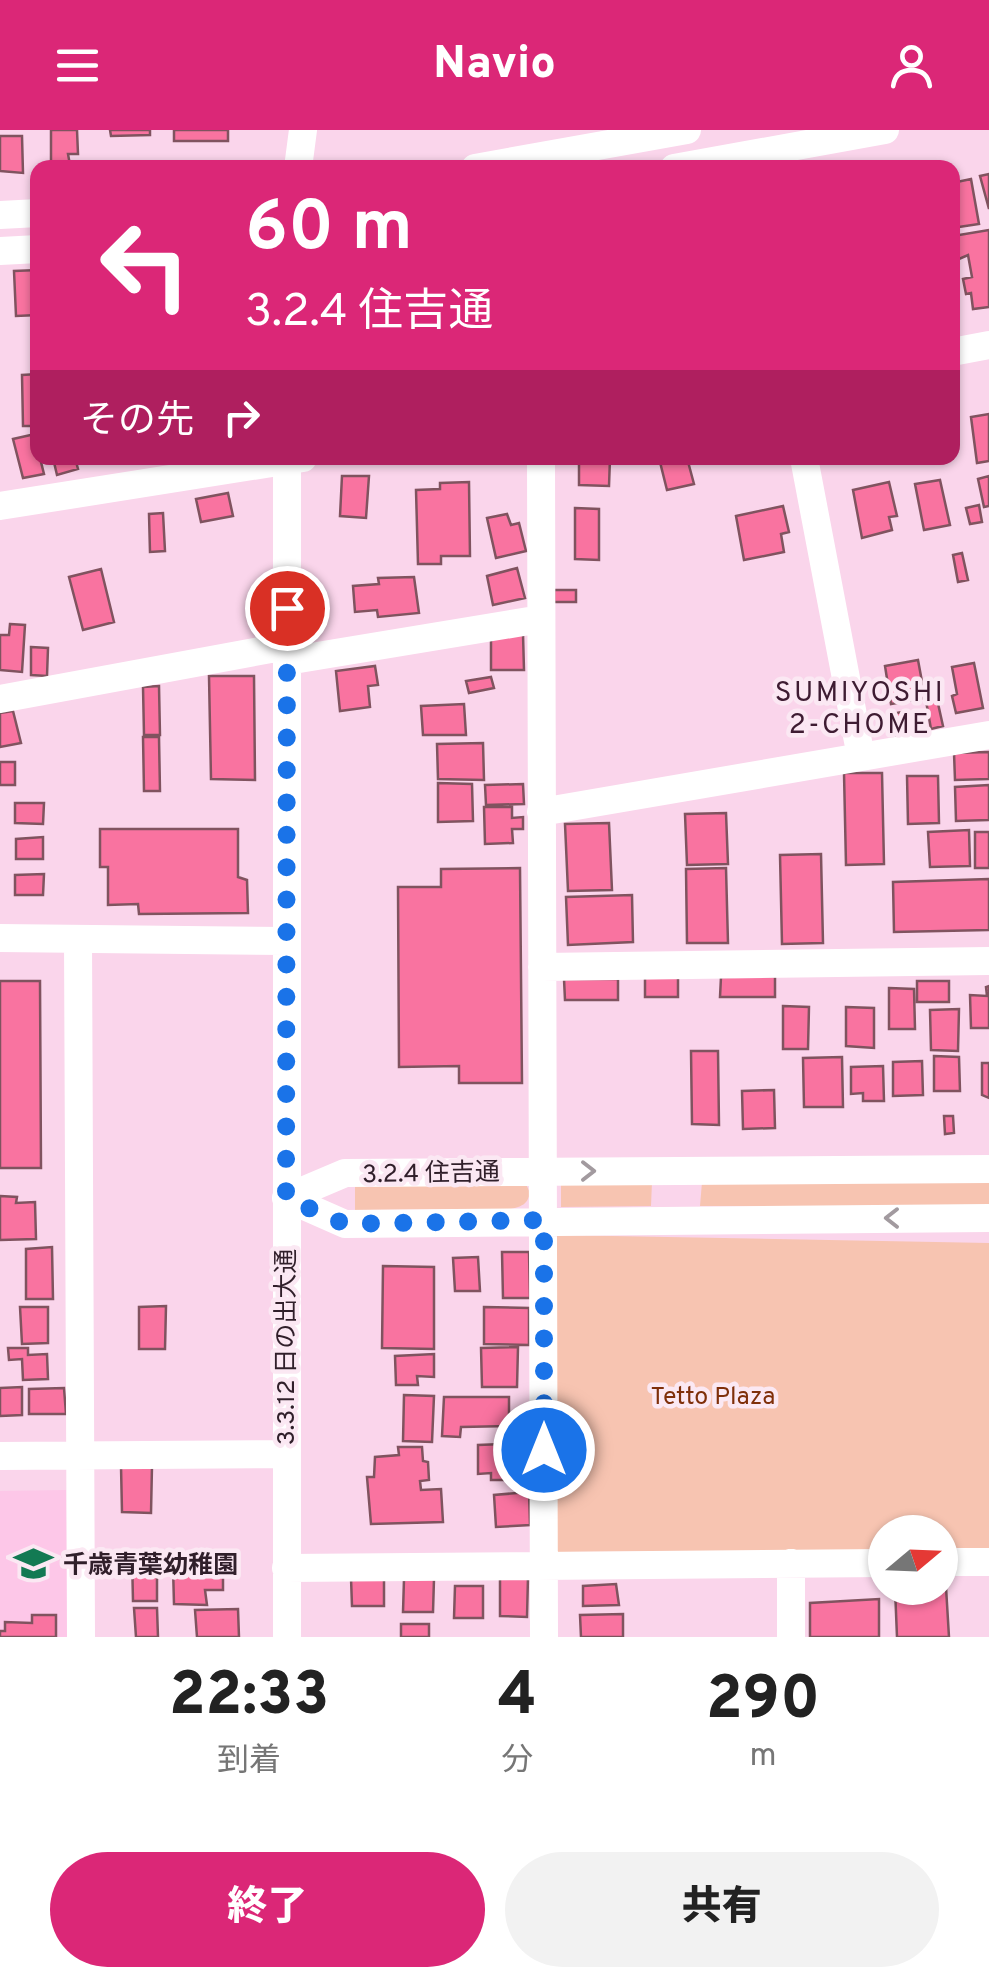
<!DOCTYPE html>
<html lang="ja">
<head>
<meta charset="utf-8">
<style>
  body { margin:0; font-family:Overpass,"Noto Sans JP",sans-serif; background:#f2f2f2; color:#222; height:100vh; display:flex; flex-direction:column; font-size:38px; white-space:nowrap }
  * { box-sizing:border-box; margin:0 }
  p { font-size:32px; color:#767676 }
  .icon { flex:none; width:55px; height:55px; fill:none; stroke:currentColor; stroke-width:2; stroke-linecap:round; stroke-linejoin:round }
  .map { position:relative; height:1507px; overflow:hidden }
  .drawer { display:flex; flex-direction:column; background:#fff; flex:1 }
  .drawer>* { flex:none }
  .hud { position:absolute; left:30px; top:30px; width:930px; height:305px; border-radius:20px; box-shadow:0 2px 8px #0004; background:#db2777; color:#fff; overflow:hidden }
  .needle { width:65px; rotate:71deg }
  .controls { position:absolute; left:868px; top:1385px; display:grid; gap:20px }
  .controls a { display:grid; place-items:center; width:90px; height:90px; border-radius:50%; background:#fff; box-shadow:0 2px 8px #0004; font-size:50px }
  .pin { position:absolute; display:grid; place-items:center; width:85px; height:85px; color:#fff; margin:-42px; border:5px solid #fff; border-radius:50%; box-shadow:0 2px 10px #0007 }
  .me { position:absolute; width:110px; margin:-55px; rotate:0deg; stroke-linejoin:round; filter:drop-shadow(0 0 8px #0008) }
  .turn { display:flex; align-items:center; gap:35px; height:210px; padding:0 50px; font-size:45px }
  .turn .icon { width:130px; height:130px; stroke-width:2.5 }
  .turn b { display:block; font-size:70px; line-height:85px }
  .then { display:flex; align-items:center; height:95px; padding:0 50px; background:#0003; gap:20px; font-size:38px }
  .eta { display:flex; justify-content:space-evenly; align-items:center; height:170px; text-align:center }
  .eta b { font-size:60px; font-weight:800; line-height:70px }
  .primary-button { display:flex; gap:20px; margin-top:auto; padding:20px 50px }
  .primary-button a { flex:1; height:115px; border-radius:60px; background:#db2777; color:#fff; font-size:40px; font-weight:800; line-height:115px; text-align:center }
  .primary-button a+a { background:#f2f2f2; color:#222 }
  header { display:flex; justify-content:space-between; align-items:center; height:130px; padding:0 50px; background:#db2777; color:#fff; font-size:45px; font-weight:800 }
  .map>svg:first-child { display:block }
  .built { fill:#fdc7e8 }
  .green { fill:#f7c4b1 }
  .building { fill:#f973a0; stroke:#80535f; stroke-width:2.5 }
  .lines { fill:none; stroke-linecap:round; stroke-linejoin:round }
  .minor { stroke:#fff; stroke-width:28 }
  .oneway { stroke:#a29a9f }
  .route { stroke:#1a73e8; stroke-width:18; stroke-dasharray:0 32.4 }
  .labels { text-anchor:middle; stroke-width:9; stroke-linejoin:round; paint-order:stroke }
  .street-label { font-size:25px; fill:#301f2a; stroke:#fbe8f3 }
  .park-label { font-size:25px; fill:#7f2f0a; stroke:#fbe8f3 }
  .poi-label { font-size:25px; font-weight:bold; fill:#301f2a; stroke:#fbe8f3; text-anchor:start }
  .neighbourhood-label { font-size:28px; letter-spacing:2.5px; fill:#3e1c32; stroke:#fbe8f3 }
</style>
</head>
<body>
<header><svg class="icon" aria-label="menu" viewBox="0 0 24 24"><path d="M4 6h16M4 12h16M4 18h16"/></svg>Navio<svg class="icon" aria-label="person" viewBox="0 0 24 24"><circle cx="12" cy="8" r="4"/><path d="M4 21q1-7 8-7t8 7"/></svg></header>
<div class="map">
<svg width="989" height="1507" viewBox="0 0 989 1507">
  <rect width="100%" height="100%" fill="#fad5eb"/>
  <path class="built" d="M66,1360l2,147h-68v-146z"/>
  <path class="green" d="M989,1050v27l-289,-1 2,-24z
    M561,1051l91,1 -1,24 -90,1z
    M526,1054l4,9c-3,12 -8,13 -19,16l-156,1v-24z
    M557,1105l432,8v308h-49v-19h-55v19l-329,1z"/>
  <path class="building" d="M51,0h26l1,24h-10l2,11h-19z
    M110,0h40v5l-39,1z
    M174,0h54v11h-54z
    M0,6h22l1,37 -23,-2z
    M989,44v35l-9,-33z
    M971,49l8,45 -27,4v-45z
    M989,100v77l-16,2 -2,-16 -5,1 -3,-15 9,-2 -4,-22 -9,4 -6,-23z
    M38,140v45l-22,1 -2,-45z
    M38,244v52h-15l-1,-51z
    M989,284v47l-12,2 -6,-46z
    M35,304l3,24h2l4,16 -21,4 -10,-39z
    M53,328h22l3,11 -21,6z
    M579,328h31l-1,28 -30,-1z
    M659,328h28l7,26 -27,6z
    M342,346h27l-3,42 -26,-2z
    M989,346v30l-5,1 -6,-28z
    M940,350l10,45 -26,5 -9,-46z
    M469,352l1,74h-29v8h-23l-2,-74 24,-1v-6z
    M889,352l8,34 -8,1 3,13 -30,8 -9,-48z
    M228,363l5,23 -32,6 -5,-23z
    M979,375l3,17 -12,2 -4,-16z
    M783,376l6,26 -8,2 3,18 -40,8 -8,-44z
    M575,378l24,1v51l-24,-1z
    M163,383l2,38 -15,1 -1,-38z
    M507,384l4,11 8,-2 7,28 -30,7 -9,-40z
    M962,423l6,27 -10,2 -5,-27z
    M517,438l8,30 -32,7 -6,-29z
    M101,439l13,53 -31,8 -14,-53z
    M414,447l5,36 -41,4 -1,-7 -22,2 -2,-26 26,-2 -1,-6z
    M554,460h22v12h-22z
    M10,494l15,1 -3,47 -22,-2v-35h9z
    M491,504h32l1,36h-33z
    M31,517l17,1 -1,28 -16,-1z
    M918,530l7,38 -34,6 -6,-38z
    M974,533l9,45 -27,5 -4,-17 5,-2 -5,-27z
    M375,536l3,19 -10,1 2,21 -30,4 -4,-40z
    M209,546h45l1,104 -44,-1z
    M491,547l3,11 -25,5 -3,-12z
    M159,556l1,49h-16l-1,-48z
    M937,569l6,27 -12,3 -5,-28z
    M464,574l2,31h-43l-2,-29z
    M13,581l8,32 -21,4v-34z
    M902,582l5,23 -10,2 -5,-23z
    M143,607h16l1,54h-16z
    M483,613l1,37 -46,-1 -1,-35z
    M989,622v27l-34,1 -1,-27z
    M0,632h15v23h-15z
    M844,643h38l2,91 -38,1z
    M907,646h31l1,47 -31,1z
    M438,653l34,1 1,37 -35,1z
    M523,654l1,20 -38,1 -1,-20z
    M989,655v35l-33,1 -1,-34z
    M15,673h29l-1,21 -28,-1z
    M484,677h28v11l11,-1v12h-11l1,14 -28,1z
    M726,683l2,51 -41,1 -2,-51z
    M609,693l3,67 -44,1 -3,-67z
    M100,699h138v48l9,3 1,33 -109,1 -1,-10 -30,1v-38h-8z
    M969,700l1,36 -40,1 -2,-35z
    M975,702h14v36h-14z
    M43,707v22h-27v-20z
    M821,724l2,89 -41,1 -2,-89z
    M520,738l2,215h-63v-17l-60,1 -1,-180h43v-18z
    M726,738l2,75h-41l-1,-74z
    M44,744l-1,21h-28v-20z
    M989,749v51l-95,2 -1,-50z
    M632,765l1,47 -65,3 -2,-48z
    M645,842h33v25h-33z
    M775,846v21h-55l1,-20z
    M564,849h54v21h-53z
    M0,851h40l1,187h-41z
    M917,851h32v21h-32z
    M989,856v42h-18l-1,-33 17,1 -1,-9z
    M889,858l25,1 1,40h-26z
    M783,876l26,1 -1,42h-25z
    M846,877l28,1v40l-28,-2z
    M959,879l-1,42 -27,-1 -1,-40z
    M691,921h27l1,74 -27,-1z
    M934,926l25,1 1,34h-26z
    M842,927l1,50h-39l-1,-49z
    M922,931l1,34 -30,1v-34z
    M982,933h7v35l-7,-3z
    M883,936l1,35h-21v-8l-12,1v-27z
    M774,960l1,38 -32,1 -1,-38z
    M944,986h9l1,17 -9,1z
    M0,1066l17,1 -1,6 19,-1 1,37 -36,1z
    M52,1117l1,52h-27v-50z
    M502,1122h27l1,46h-27z
    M478,1127l2,34h-25l-2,-33z
    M383,1136l51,1v82l-52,-1z
    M166,1176l-1,43h-26v-42z
    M20,1177h28v36l-26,1z
    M484,1177l45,1v37l-45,-1z
    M518,1217l-1,40h-35l-1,-39z
    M8,1218h20v7l19,-1 1,25 -25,1 -1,-21 -13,1z
    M434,1224v23l-17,-1 1,9h-22l-1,-29z
    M22,1257v28l-22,1v-28z
    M64,1258l2,26h-37v-25z
    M404,1265l30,1 -2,46 -29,-1z
    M444,1267h65v29l-48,1 -1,10 -18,-1z
    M526,1313v23h-9l1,14h-27v-7l-13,1v-29z
    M398,1317h24l1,14 5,1 1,18 -9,1 1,9 20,-1 2,33 -72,2 -4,-47h7l1,-20 24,-2z
    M121,1336h31l-1,47 -29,-1z
    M529,1362l1,33 -34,2 -2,-32z
    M200,1423h23v37h-18l2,15 -33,-1 -1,-37 28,-1z
    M132,1427l25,1v43h-24z
    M384,1447v29h-32l-1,-28z
    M528,1447l-1,40 -27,-1v-38z
    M404,1449h30l-1,33h-30z
    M616,1454l3,21 -36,1v-20z
    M455,1456h28v32h-29z
    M946,1457l3,50h-52l-2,-49z
    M879,1469v38h-69v-34z
    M134,1478h23l1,29h-22z
    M238,1479l1,28h-42l-2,-27z
    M623,1484v23h-42l-1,-22z
    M32,1485h24v22h-56v-6h5v-9l27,1z
    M401,1494h28v13h-28z"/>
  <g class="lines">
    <path class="minor" d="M298,38l5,-38
      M475,38l212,-38
      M674,38l211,-38
      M0,85l38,-2
      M0,121l38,-2
      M952,222l37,-7
      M541,328l3,1179
      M804,328l57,299
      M0,376l303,-48
      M287,531l254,-42
      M0,569l287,-53
      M541,682l448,-77
      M0,808l286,3
      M78,809l3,698
      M542,837l447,-6
      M286,1068l59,26 644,-6
      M286,1068l59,-25 644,-4
      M0,1326l285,-2
      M940,1432h49
      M791,1433v74
      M286,1438l599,-5
      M287,1507v-1179"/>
  </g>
  <defs><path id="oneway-chevron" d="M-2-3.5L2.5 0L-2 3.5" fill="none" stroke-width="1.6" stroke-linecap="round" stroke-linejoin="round" transform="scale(2.5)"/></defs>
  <g class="oneway">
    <use href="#oneway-chevron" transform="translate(588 1041)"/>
    <use href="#oneway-chevron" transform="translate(892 1088) rotate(180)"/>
  </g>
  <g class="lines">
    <path class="route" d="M287,478l-1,590 59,26 199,-4v230"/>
  </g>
  <defs>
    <symbol id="school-bare" viewBox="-9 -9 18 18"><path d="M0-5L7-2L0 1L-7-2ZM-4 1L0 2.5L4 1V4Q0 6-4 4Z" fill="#137a53" stroke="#fbe8f3" stroke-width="2.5" paint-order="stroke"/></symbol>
  </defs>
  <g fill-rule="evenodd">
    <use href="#school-bare" x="6" y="1406" width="55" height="55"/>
  </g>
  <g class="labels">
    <g class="street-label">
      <text transform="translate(431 1042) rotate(-1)" y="9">3.2.4 住吉通</text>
      <text transform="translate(285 1217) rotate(-90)" y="9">3.3.12 日の出大通</text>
    </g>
    <g class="park-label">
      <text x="713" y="1274">Tetto Plaza</text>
    </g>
    <g class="poi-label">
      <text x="63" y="1443">千歳青葉幼稚園</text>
    </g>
    <g class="neighbourhood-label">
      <text x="860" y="571">SUMIYOSHI<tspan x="860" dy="32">2-CHOME</tspan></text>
    </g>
  </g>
</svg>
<div class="controls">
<a><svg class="needle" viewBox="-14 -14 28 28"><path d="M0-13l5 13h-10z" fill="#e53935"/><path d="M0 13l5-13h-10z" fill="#767676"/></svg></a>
</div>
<div class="pin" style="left:287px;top:478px;background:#d93025"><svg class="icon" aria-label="arrive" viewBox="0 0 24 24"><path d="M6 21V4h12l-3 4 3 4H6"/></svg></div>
<svg class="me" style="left:544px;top:1320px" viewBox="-20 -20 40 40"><circle r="17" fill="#1a73e8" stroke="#fff" stroke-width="3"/><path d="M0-11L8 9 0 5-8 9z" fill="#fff"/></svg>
<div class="hud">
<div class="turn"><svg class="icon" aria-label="left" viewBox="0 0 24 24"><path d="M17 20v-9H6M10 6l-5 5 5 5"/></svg><div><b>60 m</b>3.2.4 住吉通</div></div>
<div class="then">その先<svg class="icon" aria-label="right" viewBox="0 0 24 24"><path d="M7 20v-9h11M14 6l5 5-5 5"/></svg></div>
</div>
</div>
<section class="drawer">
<div class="eta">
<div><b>22:33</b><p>到着</p></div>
<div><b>4</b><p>分</p></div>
<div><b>290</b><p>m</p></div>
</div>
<div class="primary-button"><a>終了</a><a>共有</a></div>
</section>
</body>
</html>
